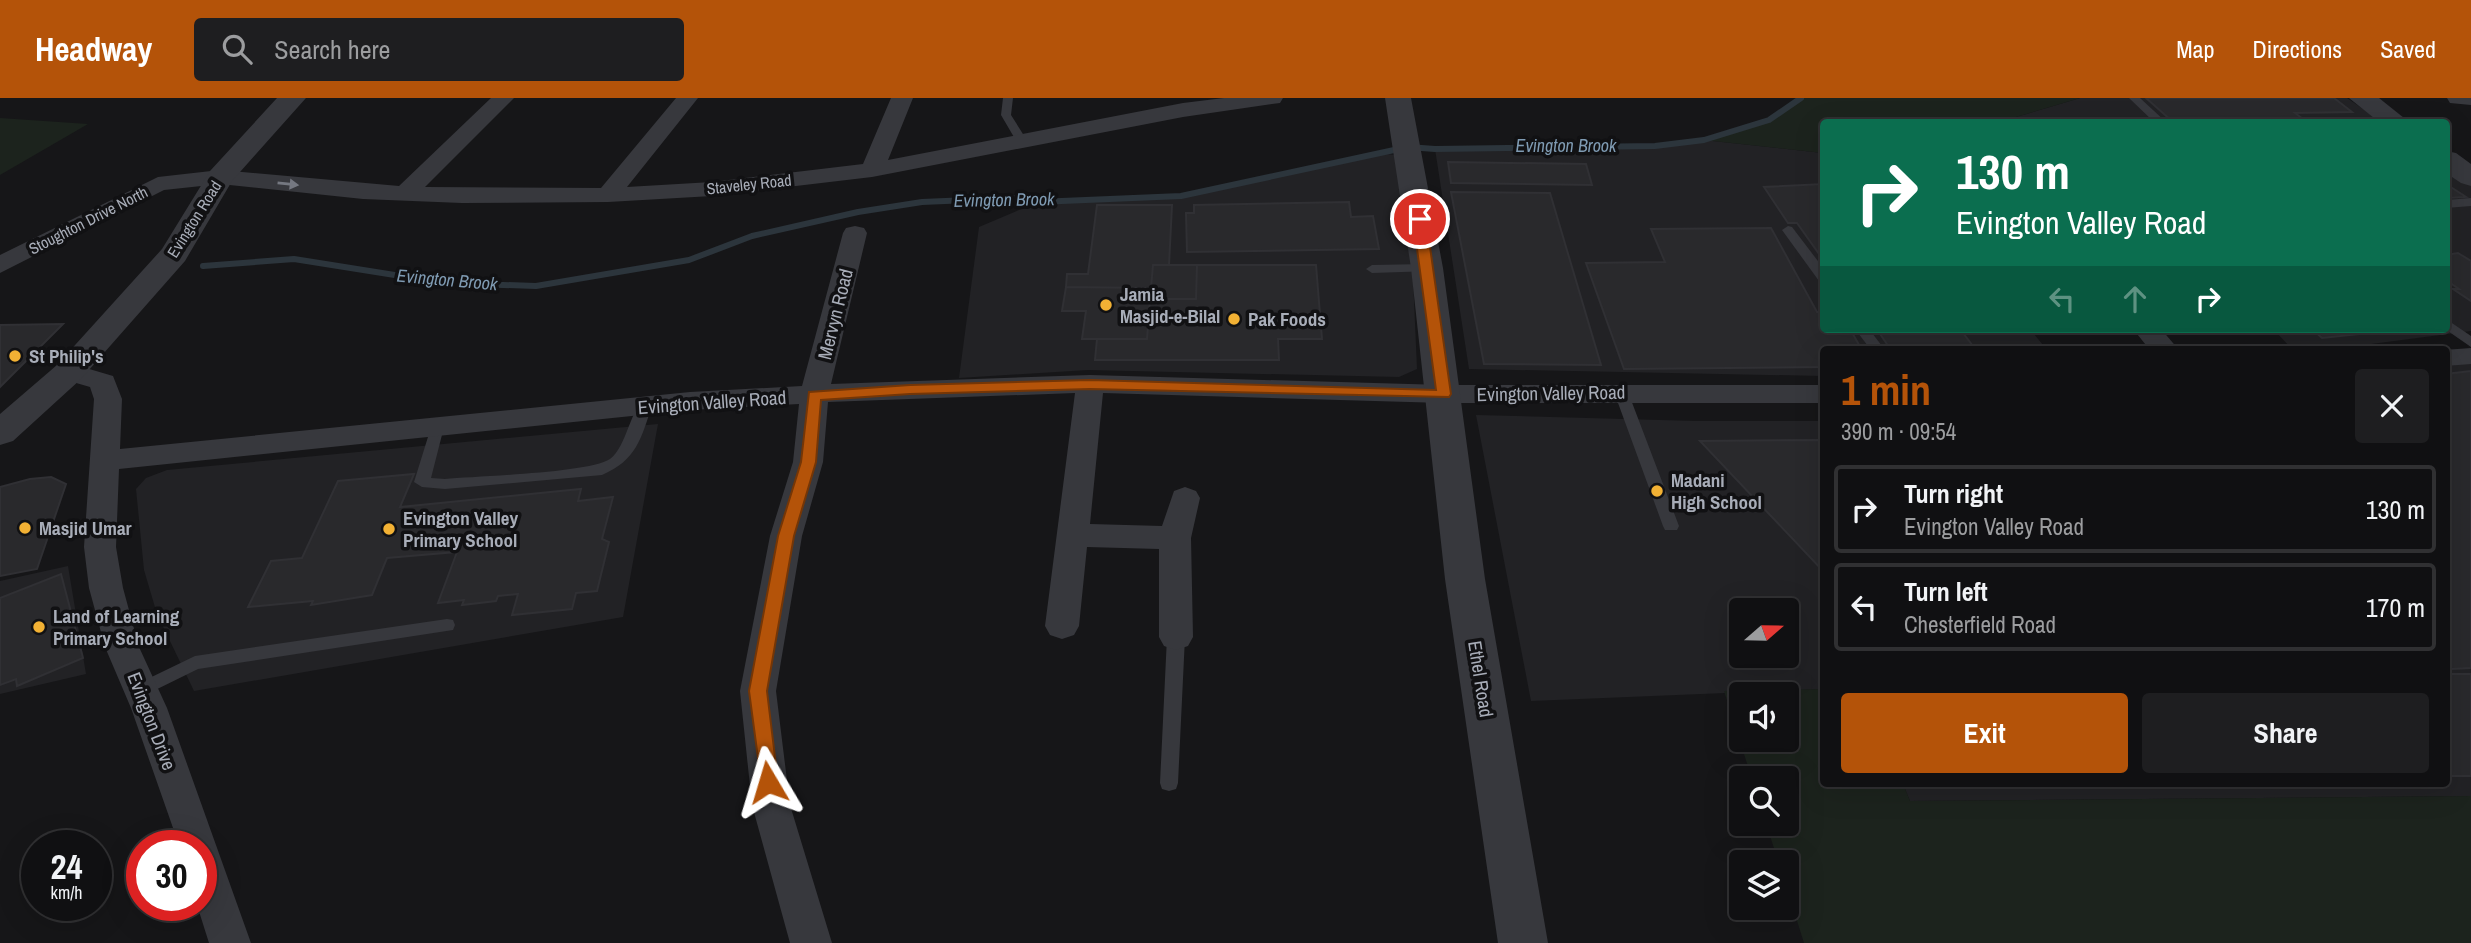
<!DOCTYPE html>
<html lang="en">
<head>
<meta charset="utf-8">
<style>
  body { margin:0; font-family:"Archivo Narrow",sans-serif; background:#1e1e20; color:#f1f3f6; height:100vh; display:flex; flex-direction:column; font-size:26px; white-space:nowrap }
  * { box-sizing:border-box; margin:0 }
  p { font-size:23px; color:#9c9d9f }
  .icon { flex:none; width:38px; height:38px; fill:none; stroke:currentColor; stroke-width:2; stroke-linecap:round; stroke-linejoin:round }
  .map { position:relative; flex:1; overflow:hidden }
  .side { position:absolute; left:1820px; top:248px; width:630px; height:441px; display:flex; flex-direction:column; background:#101012; border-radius:7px; box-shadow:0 7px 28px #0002,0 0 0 2px #303032 }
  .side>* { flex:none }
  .guide { position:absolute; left:1820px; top:21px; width:630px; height:214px; border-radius:7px; box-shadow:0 7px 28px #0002,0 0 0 2px #303032; background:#0b6e4f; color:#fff; overflow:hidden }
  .needle { width:46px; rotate:70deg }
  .controls { position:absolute; left:1729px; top:500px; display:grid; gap:14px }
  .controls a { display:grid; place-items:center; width:70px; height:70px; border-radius:7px; background:#101012; box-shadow:0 7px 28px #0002,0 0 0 2px #303032; font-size:35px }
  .speed { position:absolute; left:21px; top:732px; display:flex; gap:14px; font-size:35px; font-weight:700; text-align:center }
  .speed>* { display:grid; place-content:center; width:91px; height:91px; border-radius:50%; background:#101012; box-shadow:0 7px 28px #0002,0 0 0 2px #303032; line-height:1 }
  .speed small { font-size:18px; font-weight:400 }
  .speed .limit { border:10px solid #d22; background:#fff; color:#111 }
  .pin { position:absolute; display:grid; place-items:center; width:60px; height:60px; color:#fff; margin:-30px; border:4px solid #fff; border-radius:50%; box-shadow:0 2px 7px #0007 }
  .me { position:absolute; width:77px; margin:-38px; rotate:353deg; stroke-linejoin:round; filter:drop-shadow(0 0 5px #0008) }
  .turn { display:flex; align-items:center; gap:24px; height:147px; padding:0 21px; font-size:32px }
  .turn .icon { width:91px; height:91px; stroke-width:2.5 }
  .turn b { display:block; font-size:49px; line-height:60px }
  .lanes { display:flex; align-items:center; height:66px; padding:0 21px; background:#0003; justify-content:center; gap:35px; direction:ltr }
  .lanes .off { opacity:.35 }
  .round { display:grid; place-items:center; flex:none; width:74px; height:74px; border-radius:7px; background:#1e1e20 }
  .summary { display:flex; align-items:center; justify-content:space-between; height:119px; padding:0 21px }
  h1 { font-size:42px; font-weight:800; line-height:52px; color:#b45309 }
  .button { display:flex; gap:14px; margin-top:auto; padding:14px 21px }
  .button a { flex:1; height:80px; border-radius:7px; background:#b45309; color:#fff; font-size:28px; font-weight:800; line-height:80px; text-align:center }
  .button a+a { background:#1e1e20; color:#f1f3f6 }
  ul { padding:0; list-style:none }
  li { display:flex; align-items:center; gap:21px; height:88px; margin:0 14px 10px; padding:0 7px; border:4px solid #303032; border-radius:7px }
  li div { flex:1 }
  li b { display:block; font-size:26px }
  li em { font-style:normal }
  header { display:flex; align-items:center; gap:42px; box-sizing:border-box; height:98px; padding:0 35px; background:#b45309; color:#fff }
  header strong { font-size:33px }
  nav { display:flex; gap:38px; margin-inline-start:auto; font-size:24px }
  .search { width:490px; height:63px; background:#1e1e20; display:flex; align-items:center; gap:18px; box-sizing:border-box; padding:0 24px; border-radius:7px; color:#9c9d9f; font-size:26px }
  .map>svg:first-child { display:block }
  .built { fill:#222225; fill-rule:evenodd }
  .green { fill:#1c231d; fill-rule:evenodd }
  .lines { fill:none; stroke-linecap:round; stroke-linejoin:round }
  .stream { stroke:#2c353c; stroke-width:6 }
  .building { fill:#29292c; stroke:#303034; stroke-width:2 }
  .service { fill:#37383d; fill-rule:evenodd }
  .minor { fill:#37383d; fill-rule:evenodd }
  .tertiary { fill:#37383d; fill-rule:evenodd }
  .oneway { fill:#757881 }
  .route { fill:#b45309; stroke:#753606; stroke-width:2 }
  .poi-dot { fill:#f2b134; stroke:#111113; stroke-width:2.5 }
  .labels { text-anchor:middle; stroke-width:7; stroke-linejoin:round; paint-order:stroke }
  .far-street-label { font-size:16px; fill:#a8adb8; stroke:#111113 }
  .far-water-label { font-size:18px; font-style:italic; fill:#7f9bb3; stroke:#111113 }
  .poi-label { font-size:19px; font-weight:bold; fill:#a8adb8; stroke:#111113; text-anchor:start }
  .street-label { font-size:19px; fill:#a8adb8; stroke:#111113 }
</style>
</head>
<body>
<header>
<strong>Headway</strong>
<div class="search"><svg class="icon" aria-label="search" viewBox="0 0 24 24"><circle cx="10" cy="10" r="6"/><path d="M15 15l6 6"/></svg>Search here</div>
<nav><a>Map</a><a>Directions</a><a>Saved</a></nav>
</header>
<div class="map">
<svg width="2471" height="845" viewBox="0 0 2471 845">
  <rect width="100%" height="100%" fill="#161618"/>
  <path class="built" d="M2080,0h267l35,24h-383z
    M1704,42l119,13 1,176h206l17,21h-223l-1,26 -354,-7 -34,-220 220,-3z
    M1385,56l12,1 15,99 5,115 -18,8 -311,-7 -129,8 20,-151 59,-25 143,-6 47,-8 88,-22z
    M2447,69l24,17v147l-146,19h-32l-20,-21h173z
    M2471,265v433l-561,5 -7,-17h543l1,-418z
    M1476,317l220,6h127v268l-292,12zM1741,513h46v45h-46z
    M658,326l-35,193 -429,74 -37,-77 -13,-44 -8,-81 10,-11 21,-8z
    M68,468l18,108 -86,20v-113z"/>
  <path class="green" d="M1801,0h279l-81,24h-175l-1,31 -119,-13 65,-20z
    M0,20l88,6 -88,51z
    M1823,591l1,95h79l7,17 561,-5v147h-667l-17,-54v-26h-8l-13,-39h21v-45h-35l-28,-88zM1741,597h46v45h-46z"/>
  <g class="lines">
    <path class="stream" d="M203,168l91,-7 151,24 91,3 153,-26 63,-24 106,-24 64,-10 93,-4 23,4 143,-6 227,-49 27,2 220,-3 49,-6 65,-20 32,-22"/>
  </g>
  <path class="building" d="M2146,0h188l18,14 -57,1 12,9h-134z
    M1448,64l138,2 6,21 -141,-2z
    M1824,86v77l-27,-38h-9l-24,-36z
    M2446,86l20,13 -20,1z
    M1451,94l99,1 51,172 -117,-1z
    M1349,104l2,15 22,-1 6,33 -192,3 -1,-39h8v-8z
    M1097,107h75l-3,60h-16l-2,23 -85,-1 1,-13h21z
    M1771,130l46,84h7v17h26l12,21h-38v17l-200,2 -38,-106 79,-1 -14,-33z
    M2458,155l13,8v40l-18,-12h6l-13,-9v-25z
    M1153,167h44l-1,34h-46l-3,40h-65l4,-28h-24l4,-24 85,1z
    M1197,167h119l6,74h-44l1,21h-184l2,-21h50l3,-40h46z
    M63,226l-63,63v-62z
    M1870,231h90l16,21h-85l-13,-19 -6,2z
    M2312,231h74l2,2 -66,7z
    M2471,273v297l-20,1 -5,-6v-289z
    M1824,342v132l-124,-131z
    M414,376l-14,33 181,-18 -3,12 35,-4 -11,42 7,3 -12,49 -21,2 -4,16 -60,6 6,-21 -20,2 -2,5 -34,4 2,-5 -26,3 19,-51 -70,6 -15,37 -61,10 2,-4 -65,6 23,-46 31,-3 36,-77z
    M51,379l15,7 -29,85 -37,7v-89l30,-8z
    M61,476l22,84 -66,28 -1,-7 -16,6v-87z
    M2446,576h25v102h-25z"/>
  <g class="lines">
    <path class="service" d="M1003,0h10l-2,17 17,27 -2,2h-8l-17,-29z
      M2129,0h11l26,24h-12z
      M2471,100v8l-25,2v-8z
      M1788,128l4,1 32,42v13l-5,-1 -37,-51z
      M1427,166l6,4 -1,3 -60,2 -6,-4 6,-4z
      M2446,221l25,17v11l-26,-18z
      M1855,231h14l16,21h-14z
      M1621,290l7,4 51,134 -2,4h-12l-2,-4 -49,-134z
      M645,303l7,5c-11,32 -15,54 -50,69l-157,14 -23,-2 -8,-5 18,-58h10l2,3 -13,51 14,1c32,-3 144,-6 165,-20 17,-12 21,-54 35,-58z
      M447,521l6,1 2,5 -2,5 -255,39 -57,28 -6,-2 -3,-5 3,-5 60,-29z
      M1176,533l6,1 3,5 -7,146 -2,6 -7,2 -7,-2 -2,-6 7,-146 3,-5z"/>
    <path class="minor" d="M491,0h23l-89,89 176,1 75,-90h22l-71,89 85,-5 151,-18 28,-66h22l-25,62 295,-57 41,-5h59l-3,5 -8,1 -89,13 -311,60 -160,19 -104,6 -146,1 -99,-4 -143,-15 -56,6 -164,83v-18l158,-78 62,-7 179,16z
      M2447,0h24v7l-21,-2z
      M855,128l9,2 3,5 -36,151 259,-9 354,10h380v18h-380l-341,-10 -13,131 72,2 12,-35 11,-4 11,4 4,7 -9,40 2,99 -5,9 -12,4 -12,-4 -5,-9v-88l-72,-2 -8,79 -5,9 -12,4 -12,-4 -5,-9 30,-233 -247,9 -5,60 -21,74 -26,155 14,114 42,138h-42l-38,-138 -12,-114 30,-155 23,-74 6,-58 -109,6 -571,59 -3,78 7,41 16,59 28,61 84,235h-42l-12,-38h4v-60h-22l-48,-137 -26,-61 -16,-59 -5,-41 10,-148 -4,-12 -31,-9 -4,-6 4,-6 10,-3 44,13 9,23 -2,50 570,-57 112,-6 41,-153 3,-5z
      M2133,231h28l18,21h-29z
      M2471,250v16l-25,2v-16h-2z"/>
    <path class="tertiary" d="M277,0h29l-74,83 -47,80 -104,118 -68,62 -13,4v-31l57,-49 105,-116 48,-78z
      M1385,0h26l32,170 42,311 63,364h-50l-53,-364 -34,-311z
      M2349,0h30l30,24h-30z
      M2446,53l10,2 15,11v22l-10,-3 -15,-10z"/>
  </g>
  <defs><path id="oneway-solid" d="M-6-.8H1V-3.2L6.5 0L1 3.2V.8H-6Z" transform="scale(1.75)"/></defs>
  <use class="oneway" href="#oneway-solid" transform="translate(288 86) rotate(6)"/>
  <path class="route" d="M1420,118l6,3 25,175 -2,3 -359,-8 -180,5 -89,6 -5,62 -22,74 -27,155 11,91 -3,6 -7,2 -6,-2 -13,-97 29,-155 23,-74 8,-70 101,-7 180,-5 346,10 -23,-171z"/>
  <g class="poi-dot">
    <circle cx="1106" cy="207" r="7"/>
    <circle cx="1234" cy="221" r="7"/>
    <circle cx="15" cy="258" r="7"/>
    <circle cx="1657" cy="393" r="7"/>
    <circle cx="25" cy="430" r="7"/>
    <circle cx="389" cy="431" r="7"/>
    <circle cx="39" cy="529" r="7"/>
  </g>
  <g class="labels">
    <g class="far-street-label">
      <text transform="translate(749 86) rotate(-6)" y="6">Staveley Road</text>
      <text transform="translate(194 121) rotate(-58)" y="6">Evington Road</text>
      <text transform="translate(88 122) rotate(-27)" y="6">Stoughton Drive North</text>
    </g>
    <g class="far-water-label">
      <text x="1566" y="54">Evington Brook</text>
      <text transform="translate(1004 102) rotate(-1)" y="6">Evington Brook</text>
      <text transform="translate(447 182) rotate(5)" y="6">Evington Brook</text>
    </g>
    <g class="poi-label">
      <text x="1120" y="203">Jamia<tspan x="1120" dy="22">Masjid-e-Bilal</tspan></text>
      <text x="1248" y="228">Pak Foods</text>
      <text x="29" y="265">St Philip's</text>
      <text x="1671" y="389">Madani<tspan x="1671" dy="22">High School</tspan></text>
      <text x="403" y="427">Evington Valley<tspan x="403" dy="22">Primary School</tspan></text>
      <text x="39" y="437">Masjid Umar</text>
      <text x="53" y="525">Land of Learning<tspan x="53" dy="22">Primary School</tspan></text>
    </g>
    <g class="street-label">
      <text transform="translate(835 216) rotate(-76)" y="7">Mervyn Road</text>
      <text transform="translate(1551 295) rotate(-1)" y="7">Evington Valley Road</text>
      <text transform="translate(712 304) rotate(-4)" y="7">Evington Valley Road</text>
      <text transform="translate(1481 581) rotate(81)" y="7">Ethel Road</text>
      <text transform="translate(152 623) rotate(69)" y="7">Evington Drive</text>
    </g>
  </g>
</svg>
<div class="controls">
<a><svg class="needle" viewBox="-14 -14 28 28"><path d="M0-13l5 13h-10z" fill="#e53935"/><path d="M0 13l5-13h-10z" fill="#9c9d9f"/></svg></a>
<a><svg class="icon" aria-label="sound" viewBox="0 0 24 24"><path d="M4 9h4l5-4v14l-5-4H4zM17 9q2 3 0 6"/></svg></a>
<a><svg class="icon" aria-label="search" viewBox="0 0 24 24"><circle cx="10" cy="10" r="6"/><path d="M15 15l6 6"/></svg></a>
<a><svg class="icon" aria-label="layers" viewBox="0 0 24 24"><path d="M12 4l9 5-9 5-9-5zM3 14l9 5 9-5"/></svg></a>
</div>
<div class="speed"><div>24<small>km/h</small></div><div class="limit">30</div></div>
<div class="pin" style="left:1420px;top:121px;background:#d93025"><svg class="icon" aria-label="arrive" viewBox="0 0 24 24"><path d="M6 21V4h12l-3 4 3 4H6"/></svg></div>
<svg class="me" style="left:768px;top:684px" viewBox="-20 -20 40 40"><path d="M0-17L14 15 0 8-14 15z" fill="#b45309" stroke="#fff" stroke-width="4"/></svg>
<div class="guide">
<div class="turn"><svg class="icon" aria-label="right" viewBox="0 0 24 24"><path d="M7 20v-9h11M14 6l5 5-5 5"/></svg><div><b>130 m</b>Evington Valley Road</div></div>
<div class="lanes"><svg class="icon off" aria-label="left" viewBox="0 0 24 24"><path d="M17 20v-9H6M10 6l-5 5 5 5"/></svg><svg class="icon off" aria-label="ahead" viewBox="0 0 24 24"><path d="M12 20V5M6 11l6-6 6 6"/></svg><svg class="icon" aria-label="right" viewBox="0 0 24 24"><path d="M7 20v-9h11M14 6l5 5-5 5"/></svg></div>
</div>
<section class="side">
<div class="summary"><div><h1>1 min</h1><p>390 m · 09:54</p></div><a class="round"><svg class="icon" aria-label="close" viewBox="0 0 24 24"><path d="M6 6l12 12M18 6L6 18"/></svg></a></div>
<ul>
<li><svg class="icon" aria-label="right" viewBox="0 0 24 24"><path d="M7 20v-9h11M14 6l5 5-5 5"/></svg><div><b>Turn right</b><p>Evington Valley Road</p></div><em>130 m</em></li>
<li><svg class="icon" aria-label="left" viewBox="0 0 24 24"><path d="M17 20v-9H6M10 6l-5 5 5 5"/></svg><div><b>Turn left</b><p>Chesterfield Road</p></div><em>170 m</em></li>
</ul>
<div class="button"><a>Exit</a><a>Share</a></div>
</section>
</div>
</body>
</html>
